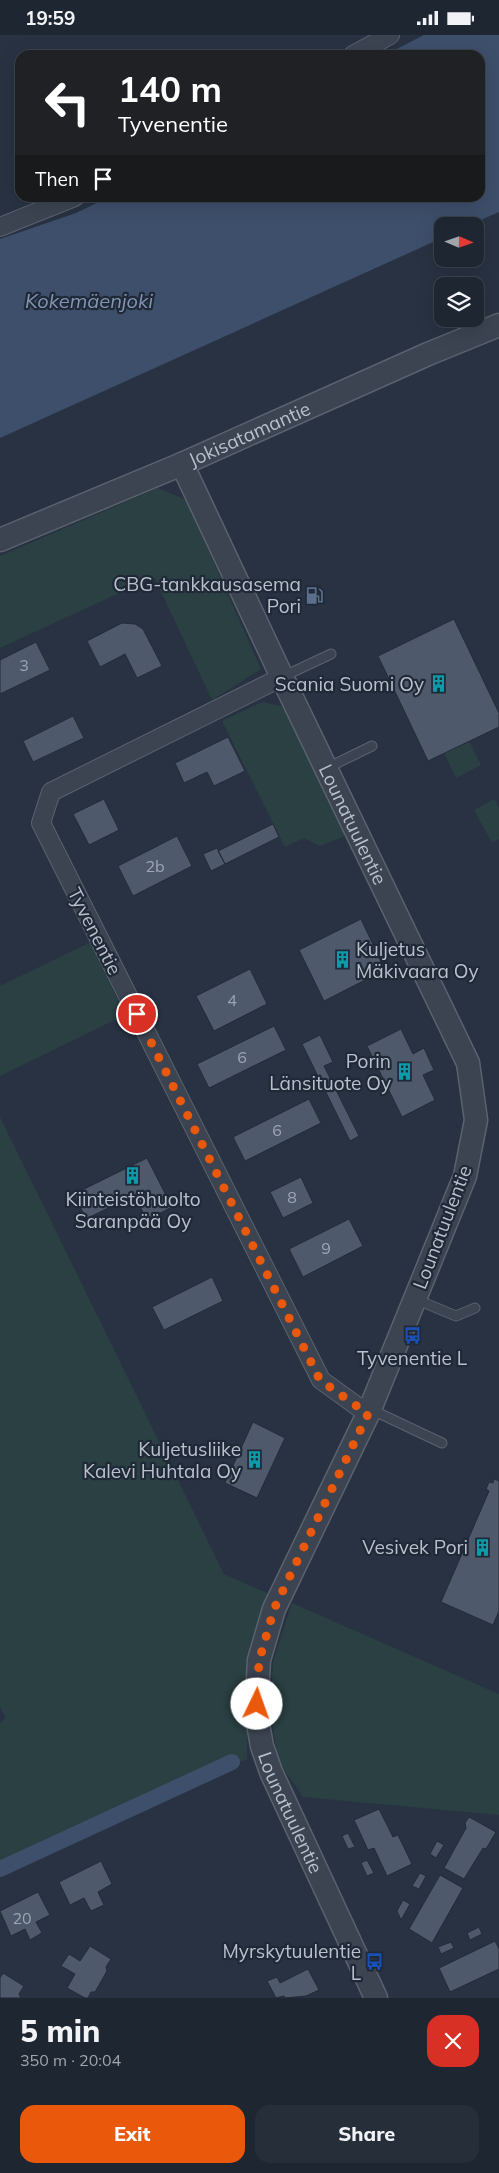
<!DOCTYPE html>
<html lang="en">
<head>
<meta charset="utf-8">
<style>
  body { margin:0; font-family:Mulish,sans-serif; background:#262e3a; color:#f1f3f6; height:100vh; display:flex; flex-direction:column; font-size:19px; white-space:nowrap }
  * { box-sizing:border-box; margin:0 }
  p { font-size:16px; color:#a1a5ac }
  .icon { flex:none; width:28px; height:28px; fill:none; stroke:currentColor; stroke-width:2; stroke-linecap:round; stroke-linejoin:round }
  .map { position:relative; height:1963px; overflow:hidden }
  .drawer { display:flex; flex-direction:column; background:#1e2632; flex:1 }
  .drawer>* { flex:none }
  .top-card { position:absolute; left:15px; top:15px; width:470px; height:152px; border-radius:15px; box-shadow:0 5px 20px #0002,0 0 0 1px #3c434d; background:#202124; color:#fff; overflow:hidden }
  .needle { width:32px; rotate:92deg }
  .tools { position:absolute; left:434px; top:182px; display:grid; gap:10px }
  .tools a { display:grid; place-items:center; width:50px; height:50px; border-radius:10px; background:#1e2632; box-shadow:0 5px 20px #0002,0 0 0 1px #3c434d; font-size:25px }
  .pin { position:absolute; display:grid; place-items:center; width:42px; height:42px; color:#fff; margin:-21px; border:2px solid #fff; border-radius:50%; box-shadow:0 1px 5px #0007 }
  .me { position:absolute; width:55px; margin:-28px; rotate:3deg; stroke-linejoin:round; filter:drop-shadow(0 0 4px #0008) }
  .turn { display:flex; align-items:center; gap:18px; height:105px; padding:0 20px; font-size:22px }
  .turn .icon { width:65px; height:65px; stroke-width:2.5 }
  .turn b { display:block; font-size:35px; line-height:42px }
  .then { display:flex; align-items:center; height:48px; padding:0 20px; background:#0003; gap:10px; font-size:19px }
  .round { display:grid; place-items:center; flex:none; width:52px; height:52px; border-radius:15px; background:#262e3a }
  .overview { display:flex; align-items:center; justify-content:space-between; height:85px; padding:0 20px }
  h1 { font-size:30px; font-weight:800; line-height:38px }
  .action { display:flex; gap:10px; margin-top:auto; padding:10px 20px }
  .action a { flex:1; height:58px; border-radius:15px; background:#ea580c; color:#fff; font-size:20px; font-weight:800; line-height:58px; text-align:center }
  .action a+a { background:#262e3a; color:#f1f3f6 }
  .status { display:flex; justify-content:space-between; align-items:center; height:35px; padding:0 25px; background:#1e2632; direction:ltr }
  .status svg { height:14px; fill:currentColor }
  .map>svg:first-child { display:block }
  .green { fill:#2a4043 }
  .water { fill:#3e4f6b }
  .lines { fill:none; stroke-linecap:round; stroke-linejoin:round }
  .canal { stroke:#3e4f6b; stroke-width:16 }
  .building { fill:#4e596b; stroke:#232b39 }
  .service-casing { stroke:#5a626f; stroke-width:11 }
  .minor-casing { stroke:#5a626f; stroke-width:20 }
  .tertiary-casing { stroke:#5a626f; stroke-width:25 }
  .service { stroke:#3c4452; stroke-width:9 }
  .minor { stroke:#3c4452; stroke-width:18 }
  .tertiary { stroke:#3c4452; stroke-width:22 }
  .route { stroke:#ea580c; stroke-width:9; stroke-dasharray:0 16.2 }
  .labels { text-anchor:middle; stroke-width:4.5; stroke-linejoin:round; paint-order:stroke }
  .number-label { font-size:16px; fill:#9ea6b4 }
  .street-label { font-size:19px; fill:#b9c0cc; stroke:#202938 }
  .poi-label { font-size:19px; fill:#b9c0cc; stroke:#202938; text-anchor:end }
  .water-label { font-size:20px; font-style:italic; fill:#8195b2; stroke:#202938 }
</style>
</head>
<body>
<div class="status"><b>19:59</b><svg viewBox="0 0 49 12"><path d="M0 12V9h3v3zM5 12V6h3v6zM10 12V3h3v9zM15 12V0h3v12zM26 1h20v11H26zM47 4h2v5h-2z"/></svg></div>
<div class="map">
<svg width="499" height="1963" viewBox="0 0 499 1963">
  <rect width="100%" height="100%" fill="#283242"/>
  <path class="green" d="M158,453l28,12 75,169 -49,31 -58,-123 -154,71v-92z
    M262,667l23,5 60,129 -25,10 -16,-8 -19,9 -63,-126z
    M469,706l12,24 -25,13 -12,-25z
    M494,764l5,9v31l-7,4 -18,-33z
    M91,907l34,73 -125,61v-90z
    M0,1082l224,457 45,20 -22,63v102l-247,114v-150l6,-5 -6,-11z
    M292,1568l207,91v121l-196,-18 -25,-36 -8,-51 3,-48z"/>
  <path class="water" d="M424,0h75v177l-32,14h-25v12l-442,200v-199l76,-26 31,-15 373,-1v-142h-95z"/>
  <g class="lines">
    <path class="canal" d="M0,1834l232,-107"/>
  </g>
  <path class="building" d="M454,584l45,94v14l-71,34 -50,-105z
    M122,588l13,1 8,5 19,37 -25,12 -12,-24 -25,13 -13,-26z
    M36,607l14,28 -50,24v-34z
    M73,681l11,22 -51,24 -10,-21z
    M228,702l17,34 -31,15 -7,-14 -23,11 -9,-20z
    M104,764l15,31 -30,15 -16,-31z
    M273,789l6,13 -54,27 -7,-13z
    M177,801l15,30 -59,30 -15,-30z
    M217,813l8,16 -14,7 -8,-17z
    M361,884l24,51 -61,31 -25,-51z
    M250,934l17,35 -53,27 -18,-35z
    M274,991l12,24 -77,38 -12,-24z
    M401,994l12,25 11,-6 10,22 -11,5 12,25 -33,17 -35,-71z
    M320,1000l13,27 -9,4 35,70 -9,5 -48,-97z
    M309,1064l12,24 -76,38 -12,-24z
    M147,1123l25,49 -25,13 -13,-25 -48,24 -12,-25z
    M301,1142l12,26 -30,15 -13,-26z
    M349,1184l14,27 -60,31 -14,-28z
    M212,1242l11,24 -59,29 -12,-23z
    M253,1387l32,16 -28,60 -32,-15z
    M494,1444l5,2v130l-6,14 -52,-23 48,-111 -3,-2 3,-7 4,1z
    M379,1774l14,28 5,-2 14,29 -25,12 -13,-28 -6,2 -14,-30z
    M469,1782l27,15 -10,17 -3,-1 -19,31 -20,-11 22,-40 -1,-5z
    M348,1798l7,14 -7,2 -6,-13z
    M437,1806l7,4 -8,13 -6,-4z
    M367,1825l7,13 -7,3 -6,-13z
    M101,1826l11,23 -14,8 6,13 -13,6 -7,-13 -14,7 -11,-23z
    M420,1838l6,3 -7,13 -7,-3z
    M440,1840l23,13 -31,55 -23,-14z
    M38,1857l12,23 -14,7 6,11 -12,7 -5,-11 -14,7 -11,-25z
    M403,1865l7,4 -9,16 -4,-9z
    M479,1892l3,7 -12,6 -3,-7z
    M495,1906l4,8v20l-49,23 -11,-24z
    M451,1907l3,6 -13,6 -3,-7z
    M90,1911l21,13 -5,8 1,4 -12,21h-4l-3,6h-3l-18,-10 8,-14 -14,-8 8,-12 11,7z
    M308,1934l11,21 -13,6 -21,2 -1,-2 -8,2 -9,-17 10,-4 3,6z
    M3,1938l21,13 -5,8 2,4h-21v-20z"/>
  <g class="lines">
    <defs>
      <path id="service" d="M282,642l49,-23
        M327,733l45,-22
        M415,1264l41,17 19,-8
        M370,1374l72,34"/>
      <path id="minor" d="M353,20l37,-20
        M0,192l75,-30
        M282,642l-231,115 -10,31 280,557 47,34"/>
      <g id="tertiary">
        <path id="s1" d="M182,429l100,213 186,386 8,57 -11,56 -97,238 -94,195 -15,51 -3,53 6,33 9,26 105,226"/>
        <path id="s2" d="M0,505l182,-76 246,-110 71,-29"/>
      </g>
    </defs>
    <use href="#service" class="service-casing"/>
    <use href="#minor" class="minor-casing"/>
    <use href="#tertiary" class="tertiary-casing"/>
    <use href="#service" class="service"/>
    <use href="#minor" class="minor"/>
    <use href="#tertiary" class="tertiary"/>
  </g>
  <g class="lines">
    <path class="route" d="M137,979l183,366 48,34 -94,195 -15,52 -2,43"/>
  </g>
  <defs>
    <symbol id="fuel-bare" viewBox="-9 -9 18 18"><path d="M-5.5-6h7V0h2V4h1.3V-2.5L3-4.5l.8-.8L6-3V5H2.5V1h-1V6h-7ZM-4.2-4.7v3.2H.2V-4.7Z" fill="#5c6f8a" stroke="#202938" stroke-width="2.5" paint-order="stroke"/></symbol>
    <symbol id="building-bare" viewBox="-9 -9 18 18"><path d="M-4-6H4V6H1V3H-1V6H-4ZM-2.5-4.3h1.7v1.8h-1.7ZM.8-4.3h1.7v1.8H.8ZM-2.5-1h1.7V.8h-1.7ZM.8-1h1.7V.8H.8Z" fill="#0f9aa8" stroke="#202938" stroke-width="2.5" paint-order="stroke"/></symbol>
    <symbol id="bus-bare" viewBox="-9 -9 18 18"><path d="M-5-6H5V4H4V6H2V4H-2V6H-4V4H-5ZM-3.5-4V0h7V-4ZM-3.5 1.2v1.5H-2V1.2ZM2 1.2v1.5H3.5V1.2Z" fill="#1a4fb4" stroke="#202938" stroke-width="2.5" paint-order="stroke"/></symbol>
  </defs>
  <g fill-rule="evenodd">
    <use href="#fuel-bare" x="302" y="548" width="25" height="25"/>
    <use href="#building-bare" x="426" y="636" width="25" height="25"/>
    <use href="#building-bare" x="330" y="912" width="25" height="25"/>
    <use href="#building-bare" x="392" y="1024" width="25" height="25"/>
    <use href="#building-bare" x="120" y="1128" width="25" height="25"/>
    <use href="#bus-bare" x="400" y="1288" width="25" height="25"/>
    <use href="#building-bare" x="242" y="1412" width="25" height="25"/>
    <use href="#building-bare" x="470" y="1500" width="25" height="25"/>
    <use href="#bus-bare" x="362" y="1914" width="25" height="25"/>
  </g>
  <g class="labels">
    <g class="number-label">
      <text x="24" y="636">3</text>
      <text x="155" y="837">2b</text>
      <text x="232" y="971">4</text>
      <text x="242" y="1028">6</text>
      <text x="277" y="1101">6</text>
      <text x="292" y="1168">8</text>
      <text x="326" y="1219">9</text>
      <text x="22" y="1889">20</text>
    </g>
    <g class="street-label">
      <text dy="7" stroke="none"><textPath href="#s2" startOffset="271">Jokisatamantie</textPath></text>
      <text dy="7" stroke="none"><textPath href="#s1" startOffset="399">Lounatuulentie</textPath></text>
      <text transform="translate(95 896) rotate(63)" y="7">Tyvenentie</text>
      <text transform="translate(442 1192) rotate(-69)" y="7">Lounatuulentie</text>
      <text dy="7" stroke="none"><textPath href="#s1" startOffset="1464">Lounatuulentie</textPath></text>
    </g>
    <g class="poi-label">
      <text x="301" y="556">CBG-tankkausasema<tspan x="301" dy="22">Pori</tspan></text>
      <text x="424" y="656">Scania Suomi Oy</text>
      <text x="356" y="921" text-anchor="start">Kuljetus<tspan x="356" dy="22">Mäkivaara Oy</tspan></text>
      <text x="391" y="1033">Porin<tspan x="391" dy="22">Länsituote Oy</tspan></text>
      <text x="133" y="1171" text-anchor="middle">Kiinteistöhuolto<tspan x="133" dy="22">Saranpää Oy</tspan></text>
      <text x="412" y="1330" text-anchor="middle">Tyvenentie L</text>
      <text x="241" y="1421">Kuljetusliike<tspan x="241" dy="22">Kalevi Huhtala Oy</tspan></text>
      <text x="468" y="1519">Vesivek Pori</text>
      <text x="361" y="1923">Myrskytuulentie<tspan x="361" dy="22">L</tspan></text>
    </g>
    <g class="water-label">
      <text x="89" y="273">Kokemäenjoki</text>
    </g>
  </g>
</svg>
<div class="tools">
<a><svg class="needle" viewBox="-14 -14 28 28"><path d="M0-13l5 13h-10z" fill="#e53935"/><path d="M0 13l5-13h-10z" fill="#a1a5ac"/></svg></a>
<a><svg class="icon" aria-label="layers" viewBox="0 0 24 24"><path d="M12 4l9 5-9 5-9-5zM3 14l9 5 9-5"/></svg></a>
</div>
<div class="pin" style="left:137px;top:979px;background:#d93025"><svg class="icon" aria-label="arrive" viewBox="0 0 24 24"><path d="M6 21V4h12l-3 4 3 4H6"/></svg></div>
<svg class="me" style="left:257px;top:1669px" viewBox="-20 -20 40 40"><circle r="19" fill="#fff"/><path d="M0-13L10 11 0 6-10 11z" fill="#ea580c"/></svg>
<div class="top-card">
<div class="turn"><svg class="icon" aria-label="left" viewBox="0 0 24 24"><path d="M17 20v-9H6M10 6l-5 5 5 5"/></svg><div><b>140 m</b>Tyvenentie</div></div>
<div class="then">Then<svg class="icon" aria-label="arrive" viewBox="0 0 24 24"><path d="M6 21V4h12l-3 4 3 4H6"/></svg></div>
</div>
</div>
<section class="drawer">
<div class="overview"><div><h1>5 min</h1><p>350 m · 20:04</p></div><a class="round" style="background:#d93025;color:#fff"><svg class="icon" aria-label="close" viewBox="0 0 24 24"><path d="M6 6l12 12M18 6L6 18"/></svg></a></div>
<div class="action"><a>Exit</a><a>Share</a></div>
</section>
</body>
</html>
